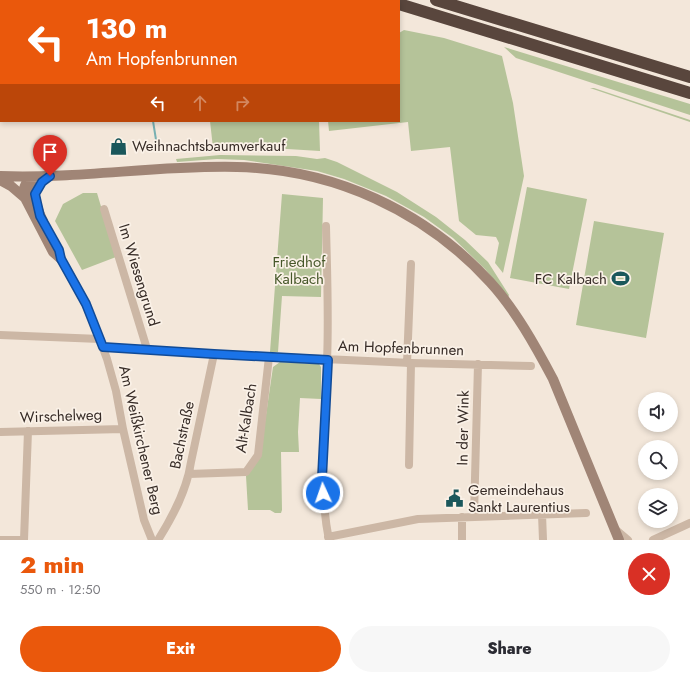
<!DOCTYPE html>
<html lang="en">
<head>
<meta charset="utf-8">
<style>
  body { margin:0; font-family:Jost,sans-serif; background:#f7f7f7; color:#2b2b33; height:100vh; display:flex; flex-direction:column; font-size:15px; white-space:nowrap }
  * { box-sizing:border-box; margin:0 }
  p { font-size:13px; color:#7c7c81 }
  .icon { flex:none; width:22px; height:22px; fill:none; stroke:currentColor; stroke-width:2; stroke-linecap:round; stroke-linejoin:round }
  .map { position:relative; height:540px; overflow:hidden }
  .side { display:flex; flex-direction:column; background:#fff; flex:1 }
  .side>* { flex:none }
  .top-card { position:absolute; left:0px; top:0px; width:400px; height:122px; box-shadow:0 2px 6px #0003; background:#ea580c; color:#fff; overflow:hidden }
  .tools { position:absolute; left:638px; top:392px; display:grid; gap:8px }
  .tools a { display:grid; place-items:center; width:40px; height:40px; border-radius:50%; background:#fff; box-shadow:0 2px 6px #0003; font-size:20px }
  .pin { position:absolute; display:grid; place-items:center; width:34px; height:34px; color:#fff; margin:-41px -17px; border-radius:50% 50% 50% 0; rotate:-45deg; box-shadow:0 0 4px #0007 }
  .pin .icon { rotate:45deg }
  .me { position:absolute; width:44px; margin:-22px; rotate:357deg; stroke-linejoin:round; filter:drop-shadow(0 0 3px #0008) }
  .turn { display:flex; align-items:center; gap:14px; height:84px; padding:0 20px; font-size:18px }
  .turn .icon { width:52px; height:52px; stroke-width:2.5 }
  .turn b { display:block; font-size:28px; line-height:34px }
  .lanes { display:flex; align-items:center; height:38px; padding:0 20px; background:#0003; justify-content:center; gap:20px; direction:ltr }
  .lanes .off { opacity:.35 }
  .round { display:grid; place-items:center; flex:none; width:42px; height:42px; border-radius:21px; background:#f7f7f7 }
  .overview { display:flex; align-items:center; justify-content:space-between; height:68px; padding:0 20px }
  h1 { font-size:24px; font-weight:800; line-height:30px; color:#ea580c }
  .button { display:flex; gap:8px; margin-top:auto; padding:8px 20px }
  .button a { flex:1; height:46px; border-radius:24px; background:#ea580c; color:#fff; font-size:16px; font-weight:800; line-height:46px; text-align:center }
  .button a+a { background:#f7f7f7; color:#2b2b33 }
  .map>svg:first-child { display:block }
  .green { fill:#b5c399 }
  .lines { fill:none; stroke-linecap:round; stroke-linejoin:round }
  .stream { stroke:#77b0b2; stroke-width:2 }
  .street { stroke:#ccb7a5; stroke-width:8 }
  .secondary { stroke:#a08576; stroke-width:10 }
  .highway { stroke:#59463d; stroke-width:12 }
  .route-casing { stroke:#114b97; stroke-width:10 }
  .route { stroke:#1a73e8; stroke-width:7 }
  .labels { text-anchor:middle; stroke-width:3.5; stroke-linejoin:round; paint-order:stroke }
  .poi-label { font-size:15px; fill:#372c27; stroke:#faf1e7; text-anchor:start }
  .park-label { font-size:15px; fill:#465729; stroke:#faf1e7 }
  .street-label { font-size:15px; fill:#372c27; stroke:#faf1e7 }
</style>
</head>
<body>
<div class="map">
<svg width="690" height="540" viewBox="0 0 690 540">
  <rect width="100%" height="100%" fill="#f3e7da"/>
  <path class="green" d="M404,30l40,8 58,18 11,47 11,73 -21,97 -8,-10 4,-20 -3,-6 -20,-2 -17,-14 -9,-74 -39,4 -3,-29 -79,9 -1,-10h71v-88z
    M504,47l186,57v11l-174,-57z
    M590,88h4l96,32v2z
    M210,121h109l1,30 -80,-5 -27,2z
    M220,155l76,1 21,3 8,-1 12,4 60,30 39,25 29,23 23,22 21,33 -1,2 -23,-28 -32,-31 -29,-21 -38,-21 -42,-17 -27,-8 -73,-11 -27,-1 -40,3 -1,-3z
    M527,187l60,12 -18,90 -59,-11z
    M83,193h14l19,64 -34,13 -27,-49 8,-17z
    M282,194l41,4 -2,99 -39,-1 -4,56h-8z
    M594,221l70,12 -18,105 -70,-13z
    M280,362l39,2 2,3v32l-21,-1 -2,34 1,20h-18l1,58 -1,3h-6l-5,-3h-22l-2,-34 14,-20 13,-89z"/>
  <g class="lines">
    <path class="stream" d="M44,0l1,1
      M186,1v-1
      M153,121l4,25"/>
    <path class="street" d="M104,209l43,140
      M326,226c1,45 3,90 1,135 -1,59 -10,120 2,179
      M61,259l14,24 16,33 16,43 9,32 7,38 21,91 8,20
      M0,335l100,4
      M103,347l111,7 197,9 120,3
      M407,363l4,-99
      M0,432l123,-3
      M409,465l2,-102
      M189,474l57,-2 12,-17 11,-98
      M542,514l1,26
      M474,516l4,-152
      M462,517v23
      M615,529l13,11
      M328,537l90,-18 168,-6
      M0,540h24
      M24,540l4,-109
      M158,540c15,-24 29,-50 33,-78l23,-108
      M653,540l37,-17"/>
    <path class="secondary" d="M0,176c79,3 158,-11 237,-9 97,2 188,44 253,115 25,27 46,65 63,97l66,161
      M31,177c-6,7 -9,11 -6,21l28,54 8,7
      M31,177c2,14 5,31 12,44
      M0,180l11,6 14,12"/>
    <path class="highway" d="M385,0l4,1
      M436,0l254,77
      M399,4l291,89"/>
  </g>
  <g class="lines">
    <defs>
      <path id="route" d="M50,176l-8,6 -7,12 5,22 19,34 2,9 25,45 17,43 111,7 114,6 -6,118 1,15"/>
    </defs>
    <use href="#route" class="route-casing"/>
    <use href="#route" class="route"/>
  </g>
  <defs>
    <symbol id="shop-bare" viewBox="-9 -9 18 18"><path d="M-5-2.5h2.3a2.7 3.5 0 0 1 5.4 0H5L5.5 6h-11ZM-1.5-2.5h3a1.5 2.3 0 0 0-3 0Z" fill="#1a575b" stroke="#faf1e7" stroke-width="2.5" paint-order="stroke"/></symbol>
    <symbol id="stadium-bare" viewBox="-9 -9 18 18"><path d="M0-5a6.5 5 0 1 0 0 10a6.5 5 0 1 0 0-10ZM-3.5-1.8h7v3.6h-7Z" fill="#1a575b" stroke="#faf1e7" stroke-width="2.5" paint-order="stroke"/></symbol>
    <symbol id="civic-bare" viewBox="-9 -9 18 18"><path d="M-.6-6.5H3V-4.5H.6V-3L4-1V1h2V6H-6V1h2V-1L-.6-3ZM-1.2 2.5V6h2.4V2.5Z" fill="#1a575b" stroke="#faf1e7" stroke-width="2.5" paint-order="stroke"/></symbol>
  </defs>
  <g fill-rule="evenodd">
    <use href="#shop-bare" x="106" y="134" width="25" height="25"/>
    <use href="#stadium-bare" x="608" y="266" width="25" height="25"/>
    <use href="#civic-bare" x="442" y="486" width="25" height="25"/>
  </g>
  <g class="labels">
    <g class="poi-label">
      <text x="132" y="151">Weihnachtsbaumverkauf</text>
      <text x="607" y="284" text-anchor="end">FC Kalbach</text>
      <text x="468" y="495">Gemeindehaus<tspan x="468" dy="17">Sankt Laurentius</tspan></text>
    </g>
    <g class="park-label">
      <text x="299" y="267">Friedhof<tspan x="299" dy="17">Kalbach</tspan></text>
    </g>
    <g class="street-label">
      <text transform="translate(139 275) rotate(73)" y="5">Im Wiesengrund</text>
      <text transform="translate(401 348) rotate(2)" y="5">Am Hopfenbrunnen</text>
      <text transform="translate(61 416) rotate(-2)" y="5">Wirschelweg</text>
      <text transform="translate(246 418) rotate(-81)" y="5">Alt-Kalbach</text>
      <text transform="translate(463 428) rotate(-89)" y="5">In der Wink</text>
      <text transform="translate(182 435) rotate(-78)" y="5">Bachstraße</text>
      <text transform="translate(141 440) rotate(77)" y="5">Am Weißkirchener Berg</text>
    </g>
  </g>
</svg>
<div class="tools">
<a><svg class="icon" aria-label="sound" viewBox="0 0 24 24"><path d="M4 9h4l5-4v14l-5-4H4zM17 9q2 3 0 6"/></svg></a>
<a><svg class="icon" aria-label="search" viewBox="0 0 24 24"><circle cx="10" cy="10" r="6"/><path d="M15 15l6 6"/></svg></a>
<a><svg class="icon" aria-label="layers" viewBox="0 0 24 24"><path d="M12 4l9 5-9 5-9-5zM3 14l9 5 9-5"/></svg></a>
</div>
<div class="pin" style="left:50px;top:176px;background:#d93025"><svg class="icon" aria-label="arrive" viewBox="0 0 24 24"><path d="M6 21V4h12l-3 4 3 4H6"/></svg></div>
<svg class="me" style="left:323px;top:493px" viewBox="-20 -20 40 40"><circle r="17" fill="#1a73e8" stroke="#fff" stroke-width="3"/><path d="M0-11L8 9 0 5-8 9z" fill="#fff"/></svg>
<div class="top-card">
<div class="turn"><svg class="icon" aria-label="left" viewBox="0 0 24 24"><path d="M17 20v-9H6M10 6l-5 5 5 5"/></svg><div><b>130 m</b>Am Hopfenbrunnen</div></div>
<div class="lanes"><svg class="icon" aria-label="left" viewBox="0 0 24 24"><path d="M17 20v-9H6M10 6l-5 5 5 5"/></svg><svg class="icon off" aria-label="ahead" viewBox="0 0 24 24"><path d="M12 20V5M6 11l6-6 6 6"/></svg><svg class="icon off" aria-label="right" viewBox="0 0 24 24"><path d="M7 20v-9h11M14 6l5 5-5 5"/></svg></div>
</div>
</div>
<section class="side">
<div class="overview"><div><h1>2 min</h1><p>550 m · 12:50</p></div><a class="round" style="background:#d93025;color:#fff"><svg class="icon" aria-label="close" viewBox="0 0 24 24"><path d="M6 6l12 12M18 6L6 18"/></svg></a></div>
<div class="button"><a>Exit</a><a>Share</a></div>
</section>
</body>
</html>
